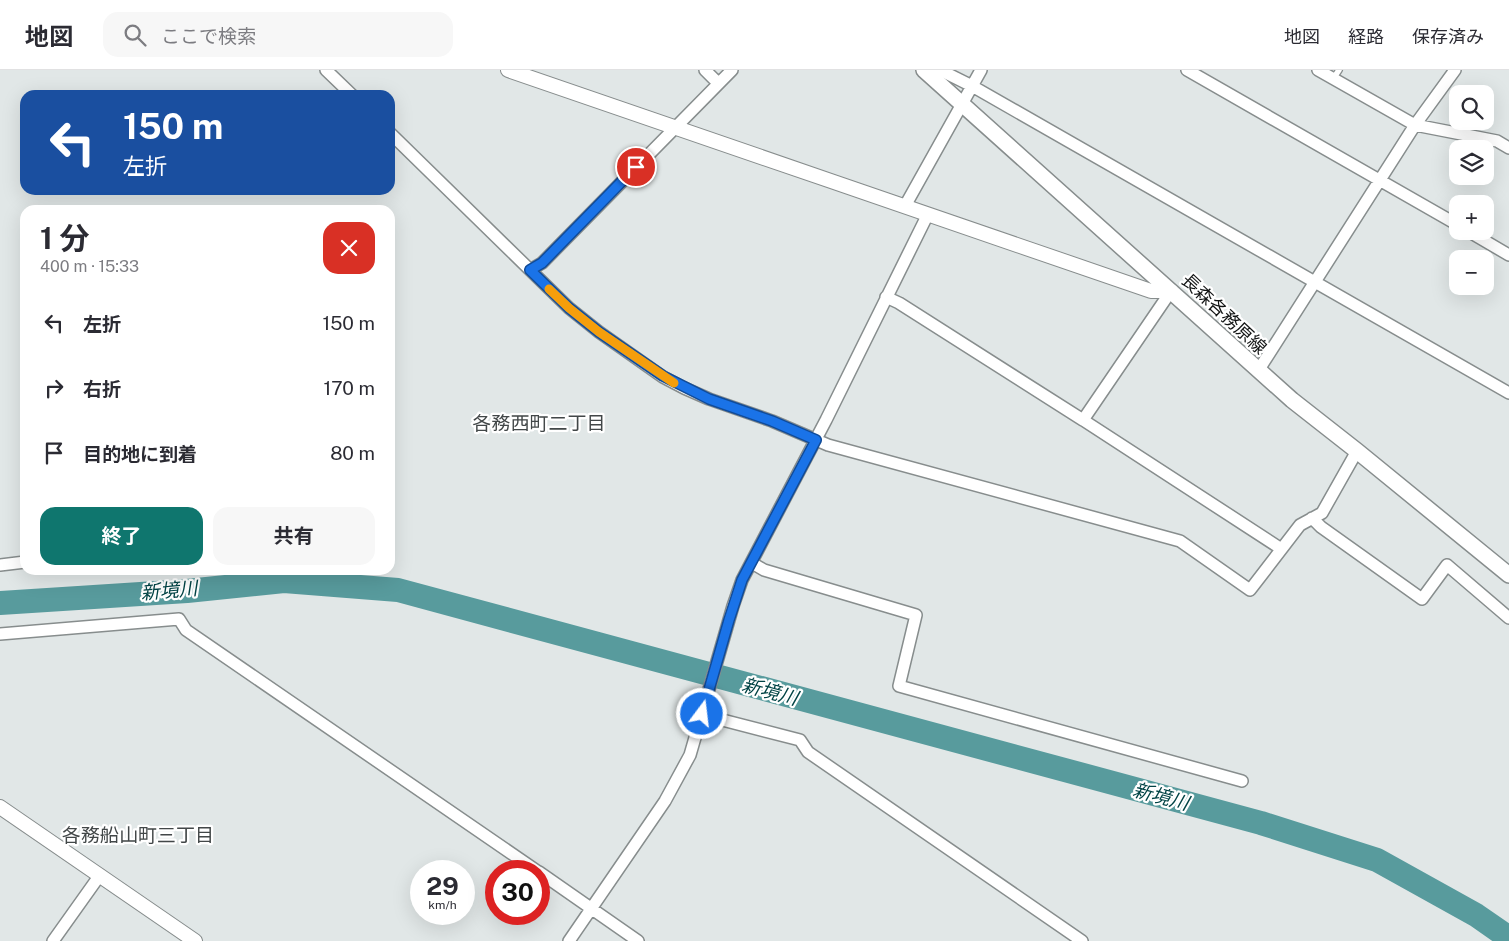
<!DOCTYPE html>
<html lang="ja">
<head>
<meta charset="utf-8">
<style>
  body { margin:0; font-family:"Public Sans","Noto Sans JP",sans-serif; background:#f7f7f7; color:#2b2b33; height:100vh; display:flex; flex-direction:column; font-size:19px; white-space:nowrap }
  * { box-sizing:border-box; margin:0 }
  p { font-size:16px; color:#7c7c81 }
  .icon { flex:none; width:28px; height:28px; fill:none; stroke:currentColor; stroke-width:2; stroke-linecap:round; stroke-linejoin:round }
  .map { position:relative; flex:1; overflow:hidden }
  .drawer { position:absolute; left:20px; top:135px; width:375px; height:370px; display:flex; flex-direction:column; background:#fff; border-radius:15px; box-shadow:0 5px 20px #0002 }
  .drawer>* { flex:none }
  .banner { position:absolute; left:20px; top:20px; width:375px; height:105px; border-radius:15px; box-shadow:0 5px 20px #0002; background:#1a4fa0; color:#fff; overflow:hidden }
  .buttons { position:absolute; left:1449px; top:15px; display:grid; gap:10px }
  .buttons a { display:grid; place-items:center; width:45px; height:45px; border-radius:10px; background:#fff; box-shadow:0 5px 20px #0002; font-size:25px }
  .speed { position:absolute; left:410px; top:790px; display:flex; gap:10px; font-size:25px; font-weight:700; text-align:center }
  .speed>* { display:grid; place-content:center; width:65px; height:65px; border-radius:50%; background:#fff; box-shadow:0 5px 20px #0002; line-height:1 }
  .speed small { font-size:12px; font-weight:400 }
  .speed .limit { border:8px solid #d22; background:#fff; color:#111 }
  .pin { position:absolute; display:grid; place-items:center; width:42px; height:42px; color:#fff; margin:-21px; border:2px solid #fff; border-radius:50%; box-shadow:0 1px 5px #0007 }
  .me { position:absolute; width:55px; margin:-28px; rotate:15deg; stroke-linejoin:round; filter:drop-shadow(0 0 4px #0008) }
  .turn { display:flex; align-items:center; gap:18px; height:105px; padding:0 20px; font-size:22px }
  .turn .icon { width:65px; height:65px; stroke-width:2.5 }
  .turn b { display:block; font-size:35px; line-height:42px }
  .round { display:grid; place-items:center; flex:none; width:52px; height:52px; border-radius:15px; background:#f7f7f7 }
  .summary { display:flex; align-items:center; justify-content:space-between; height:85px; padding:0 20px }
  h1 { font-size:30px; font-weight:700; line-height:38px }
  .primary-button { display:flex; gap:10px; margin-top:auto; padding:10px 20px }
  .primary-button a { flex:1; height:58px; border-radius:15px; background:#0f766e; color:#fff; font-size:20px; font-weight:700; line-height:58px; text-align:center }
  .primary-button a+a { background:#f7f7f7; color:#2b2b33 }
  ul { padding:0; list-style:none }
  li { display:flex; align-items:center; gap:15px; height:65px; padding:0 20px }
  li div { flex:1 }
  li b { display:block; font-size:19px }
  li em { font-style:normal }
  header { display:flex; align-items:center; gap:30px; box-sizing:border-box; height:70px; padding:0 25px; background:#fff; border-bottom:1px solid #e1e1e2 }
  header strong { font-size:24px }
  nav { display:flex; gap:28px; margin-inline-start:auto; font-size:18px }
  .search { width:350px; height:45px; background:#f7f7f7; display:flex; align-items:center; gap:12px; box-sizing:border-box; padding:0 18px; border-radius:15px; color:#7c7c81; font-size:19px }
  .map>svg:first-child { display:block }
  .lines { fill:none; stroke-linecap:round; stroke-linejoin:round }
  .river { stroke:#589b9d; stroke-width:24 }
  .service-casing { stroke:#878d8d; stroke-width:8 }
  .minor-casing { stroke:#878d8d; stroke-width:14 }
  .tertiary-casing { stroke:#878d8d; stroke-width:16 }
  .secondary-casing { stroke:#878d8d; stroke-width:18 }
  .service { stroke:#fff; stroke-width:5.5 }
  .minor { stroke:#fff; stroke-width:11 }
  .tertiary { stroke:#fff; stroke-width:14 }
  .secondary { stroke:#fff; stroke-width:15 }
  .route-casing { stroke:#114b97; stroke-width:12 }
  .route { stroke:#1a73e8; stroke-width:9 }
  .slow { stroke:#f59e0b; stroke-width:9 }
  .labels { text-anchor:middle; stroke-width:4.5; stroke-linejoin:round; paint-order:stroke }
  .street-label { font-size:18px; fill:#121414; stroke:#fff }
  .neighbourhood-label { font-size:19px; fill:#424748; stroke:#fff }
  .water-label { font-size:19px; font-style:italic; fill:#014345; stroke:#fff }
</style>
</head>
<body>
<header>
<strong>地図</strong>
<div class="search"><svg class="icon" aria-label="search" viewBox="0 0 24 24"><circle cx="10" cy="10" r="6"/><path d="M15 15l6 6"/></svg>ここで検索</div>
<nav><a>地図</a><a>経路</a><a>保存済み</a></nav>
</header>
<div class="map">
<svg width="1509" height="871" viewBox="0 0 1509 871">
  <rect width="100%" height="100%" fill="#e1e7e7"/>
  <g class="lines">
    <path class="river" d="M0,533l187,-12 97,-10 114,9 863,233 116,37 99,55 33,23"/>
    <defs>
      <path id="service" d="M1333,9l6,-9"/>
      <path id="minor" d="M326,0l26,25
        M705,0l13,13
        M928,0l14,1 30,15 537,307
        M1187,0l271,155
        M1455,0l-40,55 82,16 12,7
        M390,63l179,175 30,24 64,45 21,11 25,11 63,22 56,24 352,96 70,49 50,-65 22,-12 35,-62
        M905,136l76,-136
        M1468,161l41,24
        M530,200l12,-7 190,-193
        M886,227l13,6 184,117 88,-129
        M1258,301l157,-246 -97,-55
        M1083,350l197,128
        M1312,448l9,9 101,72 25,-34 62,53
        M752,493l12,7 152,45 -17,71 343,95
        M0,495l25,-3
        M0,564l179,-15 7,11 351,241
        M703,645l97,25 8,12 274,189
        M539,802l99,69
        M53,871l47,-66
        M569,871l96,-140 25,-46 43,-149 9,-26 84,-160 102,-206"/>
      <path id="tertiary" d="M508,0c215,72 428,149 643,221h20
        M0,737l195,134"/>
      <path id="secondary" d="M924,0l368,330 65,51 152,124"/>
    </defs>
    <use href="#service" class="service-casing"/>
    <use href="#minor" class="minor-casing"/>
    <use href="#tertiary" class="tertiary-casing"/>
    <use href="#secondary" class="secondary-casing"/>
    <use href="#service" class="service"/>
    <use href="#minor" class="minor"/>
    <use href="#tertiary" class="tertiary"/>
    <use href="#secondary" class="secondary"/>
  </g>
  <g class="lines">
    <defs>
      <path id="route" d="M636,97l-94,96 -12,7 39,38 30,24 64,44 46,23 63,22 44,19 -74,140 -13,40 -27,94"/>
    </defs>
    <use href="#route" class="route-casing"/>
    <use href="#route" class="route"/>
    <path class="slow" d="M549,219l20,19 30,24 75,51"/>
  </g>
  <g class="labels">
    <g class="street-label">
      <text transform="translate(1224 244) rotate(43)" y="6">長森各務原線</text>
    </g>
    <g class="neighbourhood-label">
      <text x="539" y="360">各務西町二丁目</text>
      <text x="138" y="772">各務船山町三丁目</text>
    </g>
    <g class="water-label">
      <text transform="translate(169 520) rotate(-5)" y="7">新境川</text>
      <text transform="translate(770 621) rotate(15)" y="7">新境川</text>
      <text transform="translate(1161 726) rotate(15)" y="7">新境川</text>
    </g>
  </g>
</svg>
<div class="buttons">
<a><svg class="icon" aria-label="search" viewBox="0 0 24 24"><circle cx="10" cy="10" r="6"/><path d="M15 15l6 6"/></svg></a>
<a><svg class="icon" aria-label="layers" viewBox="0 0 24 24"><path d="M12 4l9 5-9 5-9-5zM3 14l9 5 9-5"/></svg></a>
<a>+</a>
<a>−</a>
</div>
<div class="speed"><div>29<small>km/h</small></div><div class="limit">30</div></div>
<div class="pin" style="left:636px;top:97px;background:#d93025"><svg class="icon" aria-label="arrive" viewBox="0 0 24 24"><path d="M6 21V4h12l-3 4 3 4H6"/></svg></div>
<svg class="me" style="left:702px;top:644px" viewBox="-20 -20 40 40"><circle r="17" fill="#1a73e8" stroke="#fff" stroke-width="3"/><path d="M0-11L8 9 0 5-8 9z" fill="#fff"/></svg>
<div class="banner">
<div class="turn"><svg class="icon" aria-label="left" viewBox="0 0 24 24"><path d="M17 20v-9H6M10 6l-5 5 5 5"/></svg><div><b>150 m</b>左折</div></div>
</div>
<section class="drawer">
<div class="summary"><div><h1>1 分</h1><p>400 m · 15:33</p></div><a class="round" style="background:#d93025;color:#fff"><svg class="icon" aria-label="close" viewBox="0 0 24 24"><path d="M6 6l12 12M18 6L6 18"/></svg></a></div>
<ul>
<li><svg class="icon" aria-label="left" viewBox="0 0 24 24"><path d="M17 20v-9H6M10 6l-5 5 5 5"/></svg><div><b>左折</b></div><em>150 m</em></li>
<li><svg class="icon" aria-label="right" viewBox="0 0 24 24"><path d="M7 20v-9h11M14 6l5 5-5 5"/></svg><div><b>右折</b></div><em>170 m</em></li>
<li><svg class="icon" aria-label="arrive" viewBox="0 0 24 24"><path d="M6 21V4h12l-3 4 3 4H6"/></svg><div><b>目的地に到着</b></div><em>80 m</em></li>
</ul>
<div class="primary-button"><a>終了</a><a>共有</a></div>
</section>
</div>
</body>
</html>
